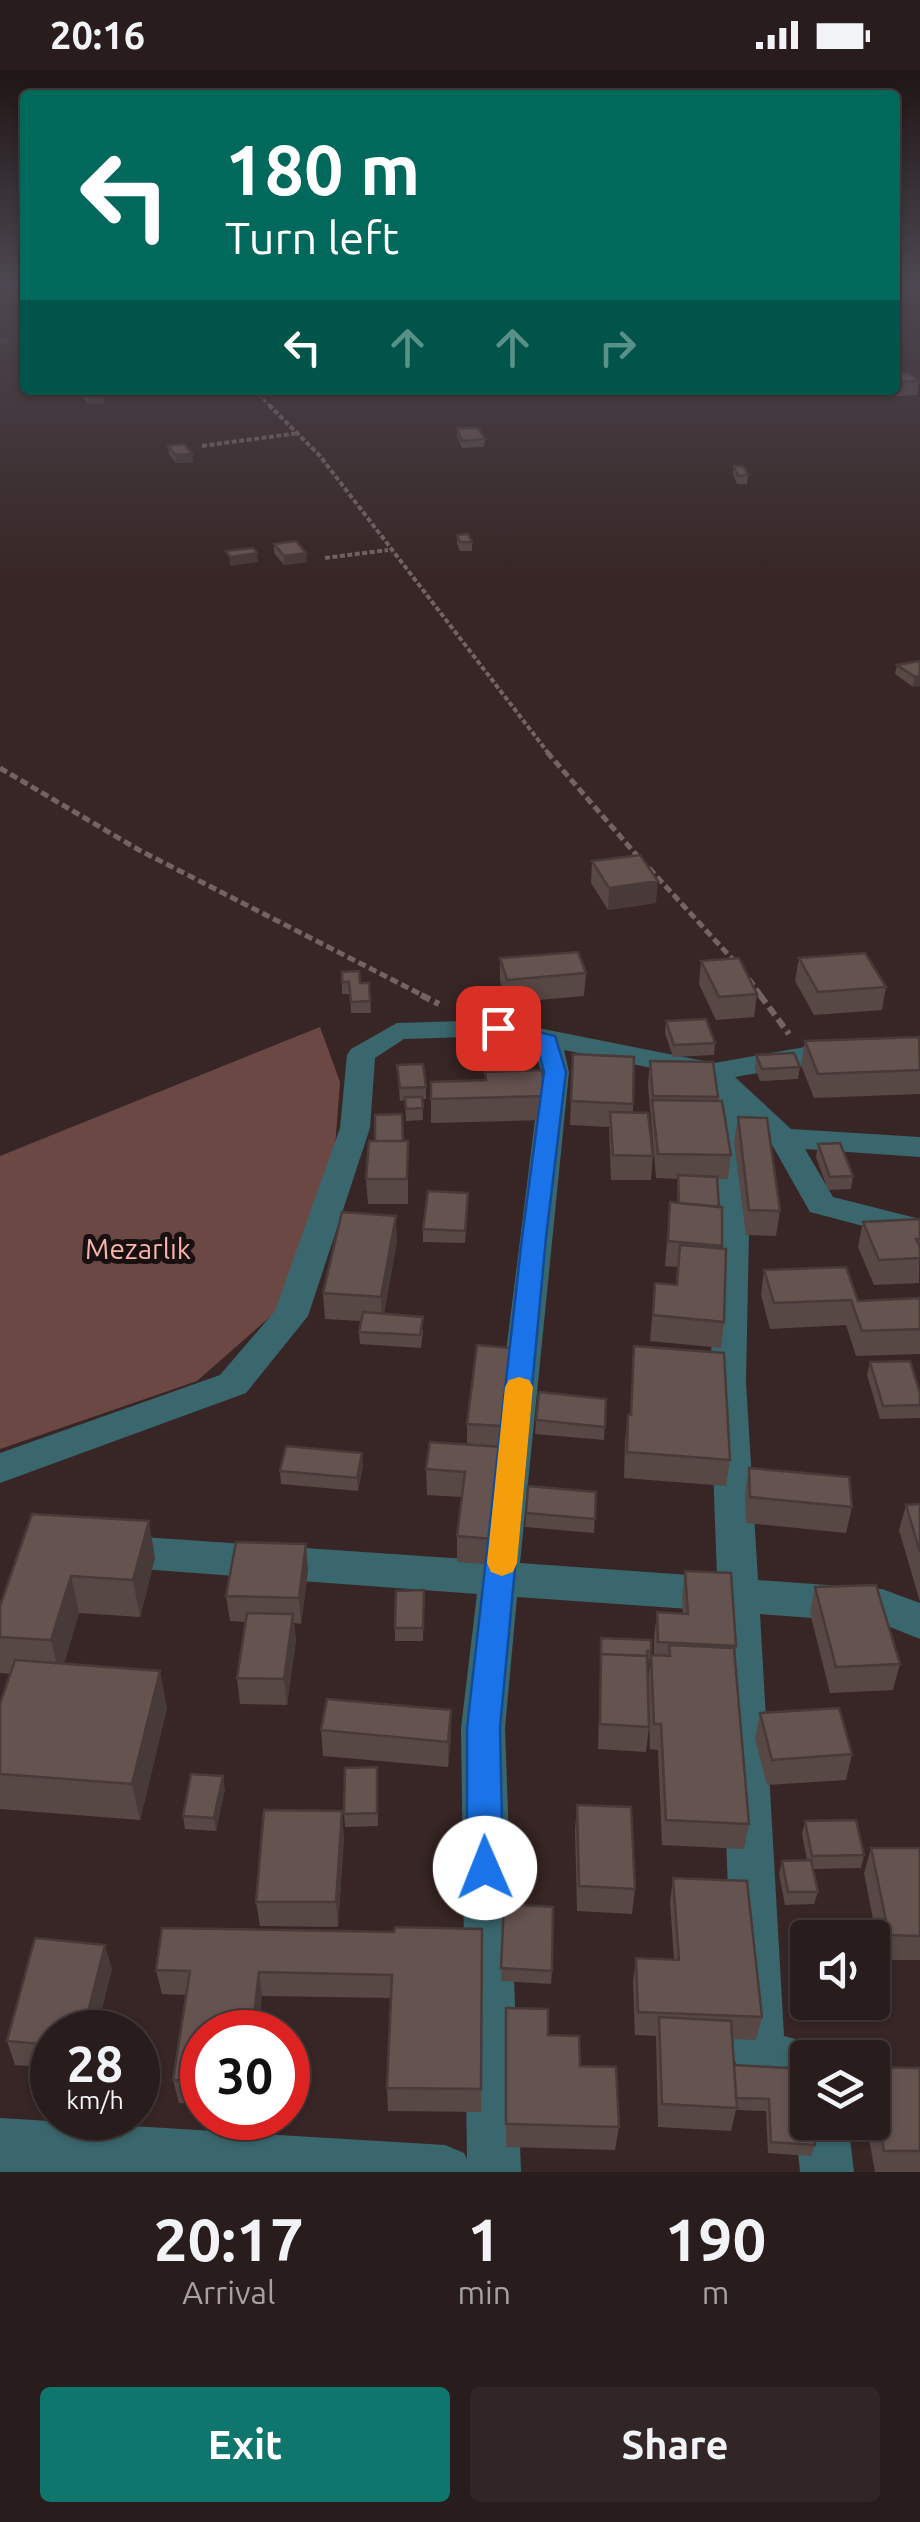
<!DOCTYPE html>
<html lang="en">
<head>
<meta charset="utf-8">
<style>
  body { margin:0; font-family:Ubuntu,sans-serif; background:#312525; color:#f1f3f6; height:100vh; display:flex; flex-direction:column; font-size:38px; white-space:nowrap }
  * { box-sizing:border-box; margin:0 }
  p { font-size:32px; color:#a5a1a3 }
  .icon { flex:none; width:55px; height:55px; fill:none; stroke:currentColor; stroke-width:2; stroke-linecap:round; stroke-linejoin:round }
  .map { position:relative; height:2102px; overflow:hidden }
  .panel { display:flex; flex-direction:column; background:#291c1c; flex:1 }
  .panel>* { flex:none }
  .hud { position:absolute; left:20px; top:20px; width:880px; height:305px; border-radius:10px; box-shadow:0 2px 8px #0004,0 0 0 2px #453a3b; background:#00695c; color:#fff; overflow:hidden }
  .tools { position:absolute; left:790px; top:1850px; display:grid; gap:20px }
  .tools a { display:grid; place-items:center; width:100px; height:100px; border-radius:10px; background:#291c1c; box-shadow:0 2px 8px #0004,0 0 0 2px #453a3b; font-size:50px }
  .speed { position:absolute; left:30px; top:1940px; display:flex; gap:20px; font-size:50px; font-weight:700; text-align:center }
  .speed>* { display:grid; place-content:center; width:130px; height:130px; border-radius:50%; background:#291c1c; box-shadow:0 2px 8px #0004,0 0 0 2px #453a3b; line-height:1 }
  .speed small { font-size:25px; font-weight:400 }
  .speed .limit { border:15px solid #d22; background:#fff; color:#111 }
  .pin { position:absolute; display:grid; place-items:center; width:85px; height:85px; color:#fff; margin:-42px; border-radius:20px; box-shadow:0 5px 15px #0006 }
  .me { position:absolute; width:110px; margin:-55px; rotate:359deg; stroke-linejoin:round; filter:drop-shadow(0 0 8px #0008) }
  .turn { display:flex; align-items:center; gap:35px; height:210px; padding:0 40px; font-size:45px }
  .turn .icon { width:130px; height:130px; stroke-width:2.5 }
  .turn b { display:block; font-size:70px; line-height:85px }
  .lanes { display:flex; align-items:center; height:95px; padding:0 40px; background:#0003; justify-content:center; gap:50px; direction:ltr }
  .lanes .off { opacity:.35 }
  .eta { display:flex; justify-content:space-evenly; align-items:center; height:170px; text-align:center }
  .eta b { font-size:60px; font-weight:700; line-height:70px }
  .primary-button { display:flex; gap:20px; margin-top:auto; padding:20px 40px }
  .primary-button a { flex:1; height:115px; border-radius:10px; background:#0f766e; color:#fff; font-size:40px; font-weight:700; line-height:115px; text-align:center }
  .primary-button a+a { background:#312525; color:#f1f3f6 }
  .status { display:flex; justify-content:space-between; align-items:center; height:70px; padding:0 50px; background:#291c1c; direction:ltr }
  .status svg { height:28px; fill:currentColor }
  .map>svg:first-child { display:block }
  .green { fill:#6c4845 }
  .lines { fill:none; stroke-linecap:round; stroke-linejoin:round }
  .path-far3 { stroke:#736463; stroke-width:2.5; stroke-dasharray:4 2.5; stroke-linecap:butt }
  .path-far2 { stroke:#736463; stroke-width:4; stroke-dasharray:5 2.5; stroke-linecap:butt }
  .path-far1 { stroke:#736463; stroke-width:5; stroke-dasharray:8 4; stroke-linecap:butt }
  .path { stroke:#736463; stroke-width:6; stroke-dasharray:10 5; stroke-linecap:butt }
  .minor { fill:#3a676d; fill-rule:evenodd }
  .wall { fill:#574745 }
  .shaded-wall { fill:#473a38 }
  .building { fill:#655350; stroke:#473a38; stroke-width:2.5 }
  .route { fill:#1a73e8; stroke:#114b97; stroke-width:2.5 }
  .slow { fill:#f59e0b }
  .labels { text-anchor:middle; stroke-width:10; stroke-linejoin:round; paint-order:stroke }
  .park-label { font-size:28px; fill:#f8b4ac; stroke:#191111 }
</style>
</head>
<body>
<div class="status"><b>20:16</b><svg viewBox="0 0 49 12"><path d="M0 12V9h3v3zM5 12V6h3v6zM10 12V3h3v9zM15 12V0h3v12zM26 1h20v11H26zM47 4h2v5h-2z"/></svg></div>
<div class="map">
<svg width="920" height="2102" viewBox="0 0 920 2102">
  <rect width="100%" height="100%" fill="#372625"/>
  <path class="green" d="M320,957l20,55 -7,91 -54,136 -82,72 -197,68v-293z"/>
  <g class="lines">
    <path class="path-far3" d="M254,320l18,18
      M112,323l32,-3"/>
    <path class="path-far2" d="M269,335l51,51 229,298
      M202,376l97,-13
      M325,488l63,-8"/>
    <path class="path-far1" d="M547,682l93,107
      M0,698l139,82 287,147
      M649,798l86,94
      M749,909l13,18"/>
    <path class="path" d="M421,925l18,9
      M760,925l29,39"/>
    <path class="minor" d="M498,950l216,43 91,-16 115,-10v16l-115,12 -70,12 56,52 129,8v20l-115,-8 28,48 87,22v22l-110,-29 -39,-69 -29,-27 8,65 -4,201 12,198 124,9 38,14v36l-40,-16 -120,-9 24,422 42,11 5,11h-23v33l-48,-6 -18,-8 -8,-18 -16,-448 -201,-14 -12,131 16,444h-521v-54l445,27 19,8 3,6 -6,-431 16,-134 -363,-27 -14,-4 -6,-12 6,-12 14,-4 366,25 61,-488 -7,-28 -36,-8 -94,3 -29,19 -5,70 -62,188 -62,77 -246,90v-30l220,-78 55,-64 65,-183 7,-73 4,-6 46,-26zM564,980l141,29 9,10 -3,43 7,49 -8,201 7,195 -197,-14 49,-491z
      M808,2031v21h40l6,50h-54l-5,-50 7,-19z"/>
  </g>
  <path class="wall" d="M895,214h21l-1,10h-20z
    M895,304l24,7 -2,14 -35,2 -8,-7h21z
    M80,320h18l5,5 1,8 -16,1 -8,-10z
    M457,358l28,11 -1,8 -22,1 -5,-12z
    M168,376l24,8 1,8 -17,1 -7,-9z
    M734,396l14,9 -1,9h-10l-4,-10z
    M457,465l15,7v9h-12l-3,-7z
    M274,474l33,18 -23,3 -10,-12z
    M920,591l-7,26 -18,-13 2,-9z
    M592,791l64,42 -48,7 -17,-27z
    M500,888l86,15 -2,23 -78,7 -6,-22z
    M799,888l87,29 -4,23 -68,5 -19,-34z
    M701,891l56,33 -3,23 -38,3 -17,-36z
    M342,902l18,11h9l2,30h-20l-1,-19h-8z
    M666,951l49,22 -1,12 -41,2 -8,-24z
    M920,969v55l-106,4 -13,-33 4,-24z
    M573,984l60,50v9l20,43 -2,24h-40l-2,-53 -39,-2z
    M756,985l44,12 -2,12 -38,2 -5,-13z
    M650,991l68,36 13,58 -3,24h-11l2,28h3l-1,42 3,73 -3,26 -71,-7 5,-58 21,2 1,-18 -12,-1 5,-64 7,1 1,-24 -22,-1 -8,-93z
    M397,995l29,22v12h-4l1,21 -17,1 -1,-21 -5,1z
    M485,1002l61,24 -1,24 -114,3v-41l54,-2z
    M738,1047l42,94 -4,25 -30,-1 -12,-93z
    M403,1071l5,24v39h-40l-2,-25z
    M818,1074l35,32 -2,13 -23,1 -12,-33z
    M468,1135l-3,38 -42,-1v-13z
    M920,1149l-1,64 -45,2 -16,-38 5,-25z
    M397,1171l-13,73 39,16 -2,18 -61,-4 -1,-12 2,-11 -36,-2 -2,-26z
    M764,1200l94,31 62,-3v56l-64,2 -10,-31 -76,4 -9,-34z
    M634,1276l96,114 -4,26 -102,-8 1,-38 3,-25h2z
    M870,1292l50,31v25l-40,1 -13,-44z
    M511,1303l-9,76 -1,24 -8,92 -36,-3v-26l5,-39 -35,-2 -1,-26 41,-24v-21z
    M606,1329l-2,41 -69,-6 1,-14z
    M363,1396l-5,25 -77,-7 -1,-13z
    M749,1398l103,39 -6,26 -100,-10 -1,-30z
    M528,1416l68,6 -2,41 -69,-6z
    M920,1434v98l-21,-72 7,-25z
    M32,1444l123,44 -15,59 -61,-4 -15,51 103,44 -27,112 -140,-11v-105l10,-30 -10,-1v-67z
    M308,1500l-7,54 -7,-1 2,17 -9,65 -47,-1 -3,-26 9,-56 -16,-1 -4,-25z
    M685,1501l51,75 -1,8 14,170 -5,25 -82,-4 -4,-95 -8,-1 -2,-68 3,-26h3v-17l3,-26 26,2 -1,-17z
    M815,1517l85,77 -7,26 -63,3 -20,-80z
    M424,1520l-1,51h-28v-13z
    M601,1568l50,13 -2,13h-2l2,63 -3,25 -48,-3z
    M451,1640v25l-3,32 -125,-11 -2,-26z
    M760,1643l92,41 -6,26 -79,5 -12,-46z
    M377,1697l1,59 -33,1 -1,-13z
    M225,1719l-9,42 -31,-2 -2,-13z
    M577,1735l58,84 -3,25 -55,-3 -2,-81z
    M805,1751l59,34 -3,13 -48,1 5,23 -4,12 -29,1 -6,-31 3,-13 25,-1 -5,-26z
    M344,1766l-6,91 -78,-1 -4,-24z
    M871,1778h49v112h-39l-17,-87z
    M673,1808l89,139 -6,23 -24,-1 2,26 81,80 -4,11 -43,-3 -2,-42 -30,-1 -5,21 -73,-4 -2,-91 -21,-1 -2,-53 3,-24 38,2 -4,-58z
    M504,1834l48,67 -1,13 -50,-3z
    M482,1859l-1,183 -93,-1 -1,-23 4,-90 -129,-2 -60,36v72l-23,-1 -6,-23 13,-85 -24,-1 -6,-24 238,-38z
    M112,1899l-16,63h-44v36l-37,-3 -8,-24z
    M506,1938l42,27 32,31 39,61 -4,23 -109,-3z
    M872,1997l48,1v104h-45l-9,-50h6z"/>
  <path class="shaded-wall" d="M8,267l1,7 -9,1v-7z
    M103,325l1,8 -16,1v-7z
    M192,384l1,8 -17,1 -1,-8z
    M257,483l1,9 -28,4v-9z
    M306,483l1,9 -23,3v-9z
    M920,606v10l-7,1 2,-10z
    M658,811l-2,22 -48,7 1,-22z
    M396,1146l1,25 -15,82 -1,-26z
    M511,1278v25l-9,76 -1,24 -8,92 9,-139z
    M362,1383l1,13 -5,25 -1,-13z
    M149,1451l6,37 -15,59 -7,-37z
    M306,1474l2,26 -7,54 -2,-26z
    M71,1506l8,37 -19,64 -9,-37z
    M293,1544l3,26 -9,65 -3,-26z
    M160,1601l7,37 -27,112 -8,-36z
    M451,1640v25l-3,32v-25z
    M223,1706l2,13 -9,42 -2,-13z
    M342,1741l2,25 -6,91 -2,-25z
    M105,1875l7,24 -16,63h-13z
    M259,1902l3,24 -3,36h-7z"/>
  <path class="building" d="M908,303l11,8 -24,1v-8z
    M82,320h16l5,5 -15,2z
    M457,358h21l7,11 -23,2z
    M184,374l8,10 -17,1 -7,-9z
    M734,396h9l5,9 -10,1z
    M468,464l4,8h-12l-3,-7z
    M296,471l10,12 -22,3 -10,-12z
    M253,478l4,5 -27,4 -4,-6z
    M920,591v15l-5,1 -18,-12z
    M640,785l18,26 -49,7 -17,-27z
    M578,882l8,21 -79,7 -7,-22z
    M865,883l21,34 -68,5 -19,-34z
    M739,888l18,36 -38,3 -18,-36z
    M359,901l1,12h9l1,18 -19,1 -2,-20h-7v-10z
    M706,949l9,24 -41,2 -8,-24z
    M919,967l1,33 -102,4 -13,-33z
    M794,983l6,14 -38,2 -6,-14z
    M573,984l61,3 -1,47 -62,-3z
    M650,991l63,1 5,35 -65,-1z
    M423,994l3,23 -26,1 -3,-23z
    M542,1000l4,26 -115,3v-17l55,-2 -1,-8z
    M405,1027h17l1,11 -17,1z
    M652,1030l70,1 9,54 -73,-1z
    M610,1042l38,1 5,43 -40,-1z
    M402,1044l1,27h-28v-26z
    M738,1047l29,1 13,93 -31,-1z
    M369,1071h39l-1,38h-41z
    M840,1073l13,33 -23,1 -12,-33z
    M678,1105l39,2 2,30 -40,-4z
    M428,1121l40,2 -3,38 -42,-2z
    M670,1132l52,5v39l-54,-5z
    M342,1142l54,4 -15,81 -58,-4z
    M920,1149v20h-4l4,8v11l-41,2 -16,-38z
    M680,1175l46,4 -2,73 -71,-7 2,-32 22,2z
    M846,1197l12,34 62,-3v31l-58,2 -11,-31 -77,3 -10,-33z
    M363,1242l60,5 -3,18 -61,-3z
    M477,1275l34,3 -9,78 -35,-2z
    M634,1276l90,7 6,107 -103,-8 1,-37h3z
    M910,1291l10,32v12l-37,1 -13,-44z
    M539,1322l67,7 -1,28 -69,-7z
    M430,1372l72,5 -9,92 -36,-3 8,-64 -39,-3z
    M286,1376l76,7 -5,25 -77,-7z
    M749,1398l100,9 3,30 -102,-10z
    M528,1416l68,6 -1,27 -69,-6z
    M920,1434v48l-14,-47z
    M32,1444l117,7 -16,59 -62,-4 -20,64 -51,-3v-31z
    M236,1472l70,2 -7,54 -73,-2z
    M685,1501l46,2 5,73 -78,-4 -1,-30 31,2z
    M876,1515l24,79 -64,3 -21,-80z
    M424,1520l-1,38h-28l1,-37z
    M247,1543l46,1 -9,65 -47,-1z
    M601,1568l50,2v11h-4l1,15 -1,-10 -46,-2v6z
    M669,1575l65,3 15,176 -83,-4 -5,-96h-7l-3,-69 19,1z
    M601,1584l46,2 2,71 -49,-3z
    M15,1590l145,11 -28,113 -132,-10v-70z
    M327,1629l124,11 -3,32 -127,-12z
    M839,1638l13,46 -80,6 -12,-47z
    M377,1697v46l-33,1 1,-46z
    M191,1704l32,2 -9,42 -31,-2z
    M577,1735l54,2 4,82 -56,-3z
    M264,1740l78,1 -6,91h-80z
    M856,1750l8,35 -52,1 -7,-35z
    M871,1778h49v88l-31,-1z
    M811,1790l7,32h-30l-6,-31z
    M673,1808l74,3 15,136 -124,-5 -2,-54 43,2z
    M504,1834l49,3 -1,64 -51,-3z
    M395,1857l87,2 -1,160 -94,-1 5,-113 -133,-3 -7,60h-50v49l-29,-1 17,-109 -34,-1 6,-42 232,4z
    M35,1868l70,7 -22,87h-31v13l-45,-4z
    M506,1938l42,1v26l31,1 1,30 36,1 3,60 -113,-3z
    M659,1947l72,4 6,87 -75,-4z
    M734,1995l73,4 1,53h5l2,23 -44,-3 -2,-43 -33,-1z
    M872,1997l48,1v83h-36l-12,-63z"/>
  <linearGradient id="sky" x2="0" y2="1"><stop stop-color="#1e1514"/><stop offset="0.42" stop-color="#4d4751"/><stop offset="1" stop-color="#4d4751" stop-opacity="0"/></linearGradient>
  <rect width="920" height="509" fill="url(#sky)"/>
  <path class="route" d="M498,952l57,14 11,36 -20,166 -46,490 3,140 -5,12 -13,5 -13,-5 -5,-12v-140l55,-490 22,-166 -7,-28 -46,-11 -3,-5 3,-4z"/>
  <path class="slow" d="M519,1307l10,3 4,7 -16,176 -4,9 -11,4 -11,-4 -4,-9 18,-176 4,-7z"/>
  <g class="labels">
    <g class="park-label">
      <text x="138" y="1189">Mezarlık</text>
    </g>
  </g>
</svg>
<div class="tools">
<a><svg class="icon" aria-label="sound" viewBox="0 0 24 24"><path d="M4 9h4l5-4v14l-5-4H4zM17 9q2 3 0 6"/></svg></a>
<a><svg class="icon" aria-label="layers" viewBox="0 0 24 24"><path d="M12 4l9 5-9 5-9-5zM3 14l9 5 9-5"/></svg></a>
</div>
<div class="speed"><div>28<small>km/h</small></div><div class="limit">30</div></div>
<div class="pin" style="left:498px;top:958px;background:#d93025"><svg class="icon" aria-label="arrive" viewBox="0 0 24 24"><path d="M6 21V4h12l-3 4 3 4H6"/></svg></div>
<svg class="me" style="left:485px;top:1798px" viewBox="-20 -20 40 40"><circle r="19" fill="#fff"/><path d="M0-13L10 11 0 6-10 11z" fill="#1a73e8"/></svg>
<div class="hud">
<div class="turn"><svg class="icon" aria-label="left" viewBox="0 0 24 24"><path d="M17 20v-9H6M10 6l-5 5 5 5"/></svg><div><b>180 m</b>Turn left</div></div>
<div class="lanes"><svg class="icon" aria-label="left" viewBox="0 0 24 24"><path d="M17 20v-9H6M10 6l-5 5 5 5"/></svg><svg class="icon off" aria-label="ahead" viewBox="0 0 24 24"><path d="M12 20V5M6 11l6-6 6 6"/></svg><svg class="icon off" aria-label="ahead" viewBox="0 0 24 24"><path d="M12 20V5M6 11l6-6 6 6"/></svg><svg class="icon off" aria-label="right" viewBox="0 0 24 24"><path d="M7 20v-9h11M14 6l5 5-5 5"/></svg></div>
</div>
</div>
<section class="panel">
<div class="eta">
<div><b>20:17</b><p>Arrival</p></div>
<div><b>1</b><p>min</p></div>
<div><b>190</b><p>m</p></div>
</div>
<div class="primary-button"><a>Exit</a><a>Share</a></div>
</section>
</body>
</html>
